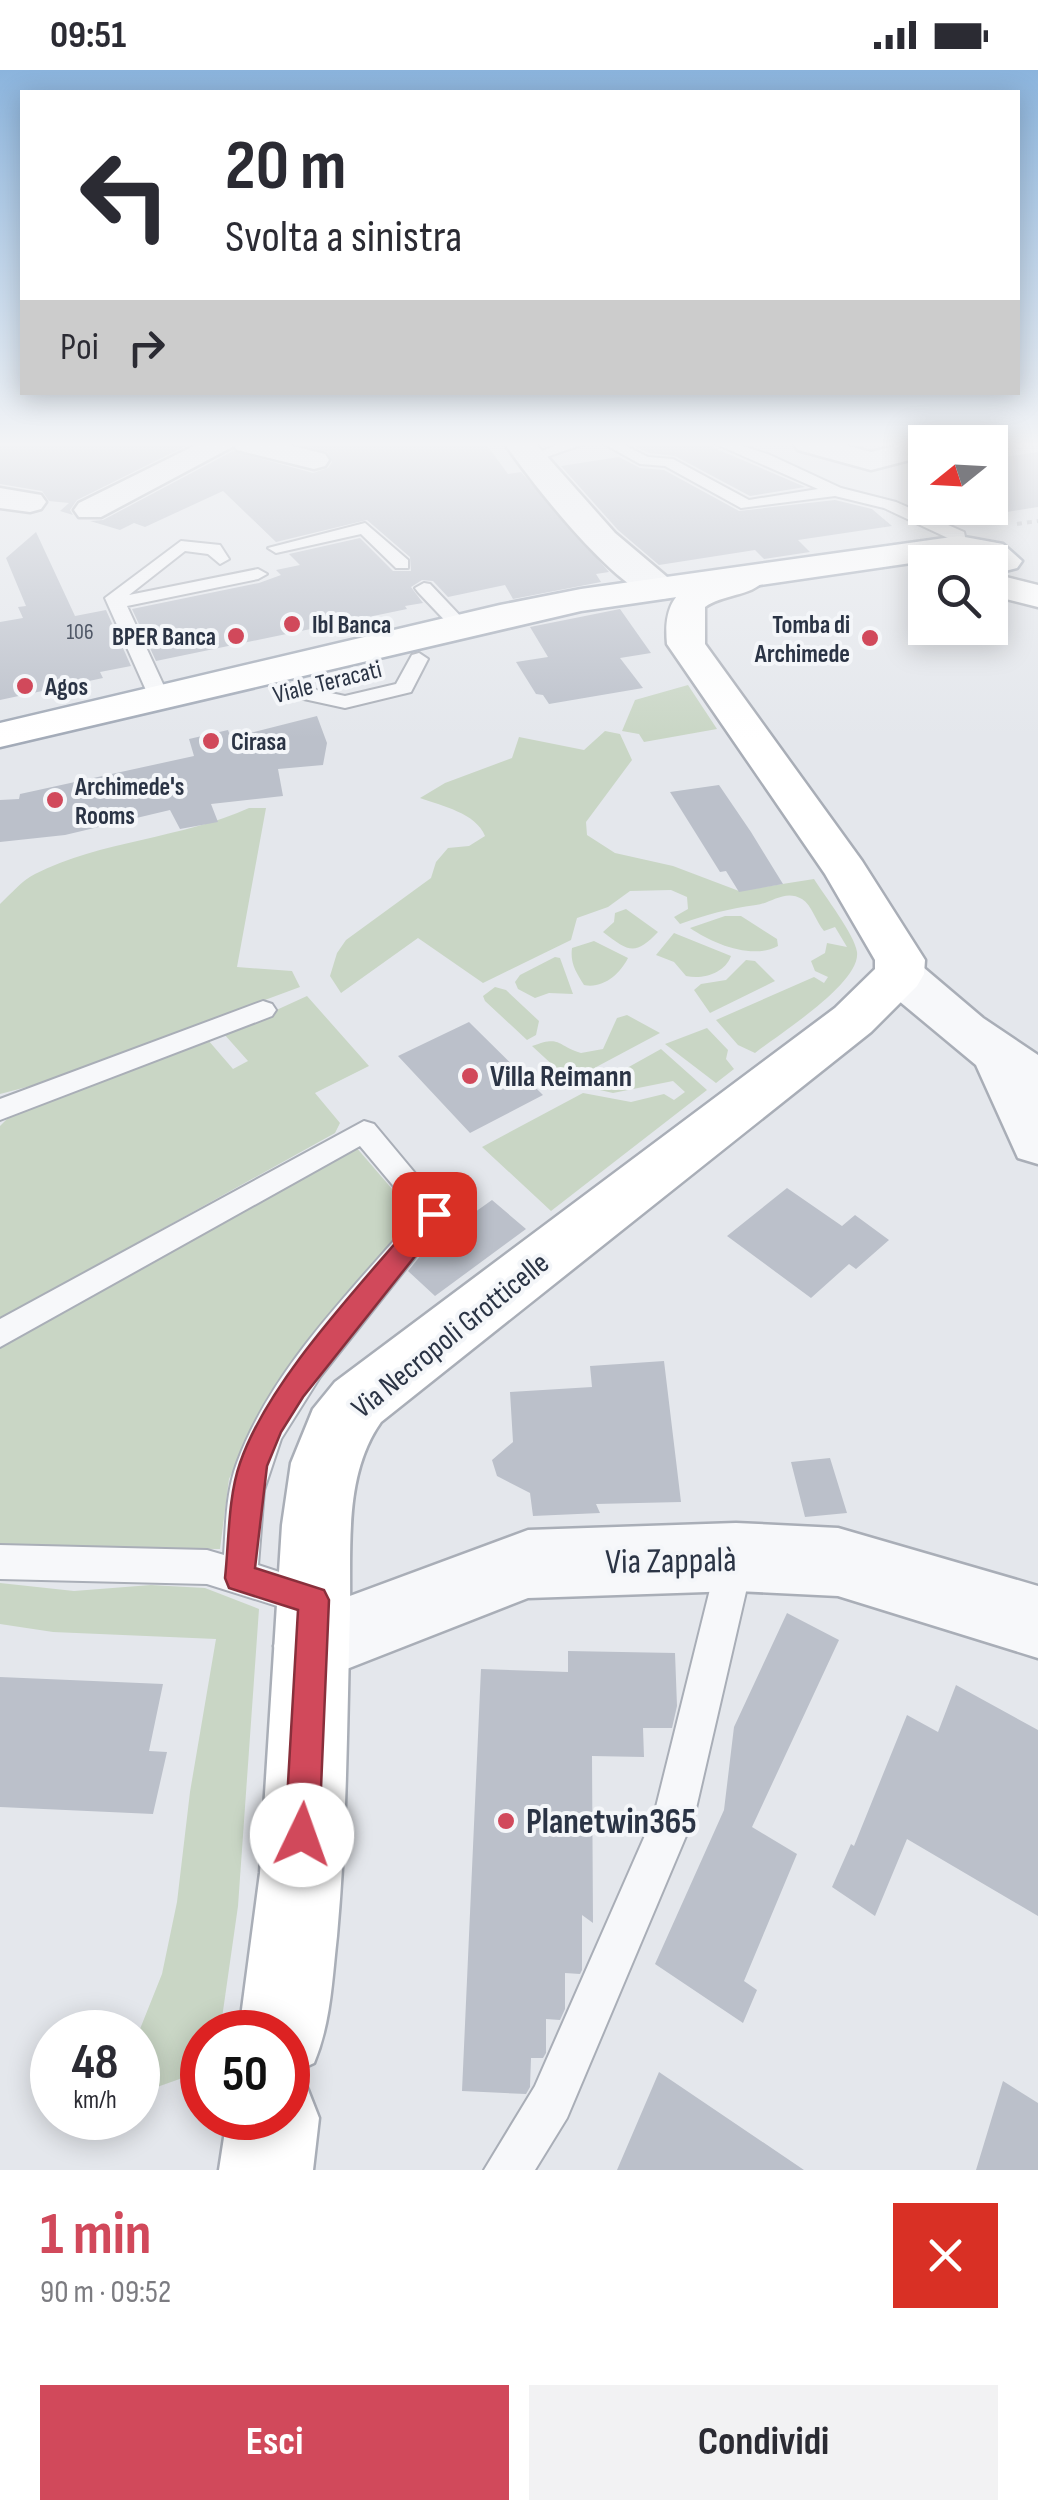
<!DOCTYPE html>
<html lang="it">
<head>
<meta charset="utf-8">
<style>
  body { margin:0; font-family:"Sofia Sans Condensed",sans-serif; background:#f2f2f3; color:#2b2b33; height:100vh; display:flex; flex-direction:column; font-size:38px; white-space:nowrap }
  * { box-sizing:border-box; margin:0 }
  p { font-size:32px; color:#7c7c81 }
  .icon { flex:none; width:55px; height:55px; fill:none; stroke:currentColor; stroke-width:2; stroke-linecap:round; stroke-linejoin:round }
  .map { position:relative; height:2100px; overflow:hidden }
  .side { display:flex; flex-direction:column; background:#fff; flex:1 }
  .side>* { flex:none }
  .banner { position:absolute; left:20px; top:20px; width:1000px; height:305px; border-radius:0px; box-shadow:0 5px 25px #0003; background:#fff; color:#2b2b33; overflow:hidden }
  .needle { width:65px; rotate:252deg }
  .controls { position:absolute; left:908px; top:355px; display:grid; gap:20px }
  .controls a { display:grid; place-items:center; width:100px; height:100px; border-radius:0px; background:#fff; box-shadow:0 5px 25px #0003; font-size:50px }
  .speed { position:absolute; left:30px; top:1940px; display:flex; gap:20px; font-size:50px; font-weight:700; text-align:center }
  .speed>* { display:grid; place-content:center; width:130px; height:130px; border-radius:50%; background:#fff; box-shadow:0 5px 25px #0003; line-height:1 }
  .speed small { font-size:25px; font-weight:400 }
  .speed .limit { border:15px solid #d22; background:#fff; color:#111 }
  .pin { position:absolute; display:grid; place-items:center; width:85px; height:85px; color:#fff; margin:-42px; border-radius:20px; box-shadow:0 5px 15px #0006 }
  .me { position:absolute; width:110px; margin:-55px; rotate:3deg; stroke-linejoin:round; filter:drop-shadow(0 0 8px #0008) }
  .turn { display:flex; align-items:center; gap:35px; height:210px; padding:0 40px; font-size:45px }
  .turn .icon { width:130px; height:130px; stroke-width:2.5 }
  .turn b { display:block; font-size:70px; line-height:85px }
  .then { display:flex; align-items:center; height:95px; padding:0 40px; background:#0003; gap:20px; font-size:38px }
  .round { display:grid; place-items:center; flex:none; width:105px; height:105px; border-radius:0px; background:#f2f2f3 }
  .summary { display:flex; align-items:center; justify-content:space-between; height:170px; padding:0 40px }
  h1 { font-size:60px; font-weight:700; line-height:75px; color:#d1495b }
  .action { display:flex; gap:20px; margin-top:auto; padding:20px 40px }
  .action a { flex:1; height:115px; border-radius:0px; background:#d1495b; color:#fff; font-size:40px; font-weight:700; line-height:115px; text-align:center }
  .action a+a { background:#f2f2f3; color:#2b2b33 }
  .status { display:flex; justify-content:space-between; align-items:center; height:70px; padding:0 50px; background:#fff; direction:ltr }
  .status svg { height:28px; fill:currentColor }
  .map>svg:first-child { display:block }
  .green { fill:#c9d6c5 }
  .building { fill:#bbc0ca }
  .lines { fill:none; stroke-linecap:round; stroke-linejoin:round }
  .service-casing { stroke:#a9aeb7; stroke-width:4 }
  .minor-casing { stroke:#a9aeb7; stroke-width:5 }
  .tertiary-casing { stroke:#a9aeb7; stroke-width:5 }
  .secondary-casing { stroke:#a9aeb7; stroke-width:5 }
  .primary-casing { stroke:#a3abb8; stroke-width:5 }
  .path { stroke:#c2c5cb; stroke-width:4; stroke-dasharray:5 5; stroke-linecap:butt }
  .service { fill:#f7f8fa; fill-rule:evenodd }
  .minor { fill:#f7f8fa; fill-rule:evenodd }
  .tertiary { fill:#f7f8fa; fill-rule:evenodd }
  .secondary { fill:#fff; fill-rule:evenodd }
  .primary { fill:#fff; fill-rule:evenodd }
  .route { fill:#d1495b; stroke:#882f3b; stroke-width:2.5 }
  .poi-dot { fill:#d1495b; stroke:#f4f6f9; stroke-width:4 }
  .labels { text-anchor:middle; stroke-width:8; stroke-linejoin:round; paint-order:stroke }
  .far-number-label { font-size:22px; fill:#4f5766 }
  .far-poi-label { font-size:25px; font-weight:bold; fill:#2b3445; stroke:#f4f6f9; text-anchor:start }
  .far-street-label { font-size:25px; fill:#2b3445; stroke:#f4f6f9 }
  .poi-label { font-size:30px; font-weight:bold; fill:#2b3445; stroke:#f4f6f9; text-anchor:start }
  .street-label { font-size:30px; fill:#2b3445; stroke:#f4f6f9 }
  .near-street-label { font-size:35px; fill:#2b3445; stroke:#f4f6f9 }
  .near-poi-label { font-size:35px; font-weight:bold; fill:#2b3445; stroke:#f4f6f9; text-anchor:start }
</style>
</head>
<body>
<div class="status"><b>09:51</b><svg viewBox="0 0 49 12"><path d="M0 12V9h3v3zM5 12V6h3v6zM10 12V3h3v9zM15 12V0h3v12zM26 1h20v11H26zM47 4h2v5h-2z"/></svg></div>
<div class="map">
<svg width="1038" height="2100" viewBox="0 0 1038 2100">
  <rect width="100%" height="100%" fill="#e4e7ec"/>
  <path class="green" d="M688,615l29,44 -73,13 -5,-8 -17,-3 13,-31z
    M605,661l15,3 12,26 -46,62 1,13 28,18 58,13 66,25 75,-12c10,16 41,56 43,73 4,31 -78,82 -102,101l-17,-8 -22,-25 98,-43 10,6 4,-6 -13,-6 -4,-10 14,-8 2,-10 20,4 -12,-20 -11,4c-8,-9 -12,-26 -22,-32 -17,-10 -30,4 -46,6 -29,4 -48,9 -76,19l-6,-7 14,-8 -1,-12 -16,-7 -41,1 -22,16 -31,11 -6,22 -88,43 -65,-45 -77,55 -11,-17 7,-23 9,-13 85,-62 5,-16 12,-14 21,-2 16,-10c-9,-23 -43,-30 -65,-38l25,-15 67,-25 7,-21 65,13z
    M249,738h17l-29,159 55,4 8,16 -258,96 -42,11v-190c10,-9 22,-24 35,-30 64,-33 149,-36 214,-66z
    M626,839l32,23c-23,24 -29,20 -55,0l11,-10 1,-9z
    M725,846h16l36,23 1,7c-25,14 -65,-2 -88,-18z
    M674,863l57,23c-6,17 -28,24 -45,20l-12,-14 -18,-7z
    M594,871l34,17c-8,16 -25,31 -44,27 -8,-13 -14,-22 -12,-37z
    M555,887l5,1 13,36 -24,-1 -14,5 -17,-9 -3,-7 5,-7z
    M746,890l9,1 20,20 -65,32 -16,-23 7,-6 25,-4z
    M495,917l11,3 33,31 -3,14 -9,5 -42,-39 -2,-5z
    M307,926l62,70 -54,27 25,30 -5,10 -335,186v-193l17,-17 191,-69 25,29 15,-8 -24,-27z
    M627,945l33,18 -90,48 -38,-35c29,-11 24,-1 49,7l22,-4 14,-31z
    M707,958l21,22 -2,9 8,10 -18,14 -51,-39z
    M661,979l46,41 -156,121 -69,-64 101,-54 48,9 33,-8 10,6 11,-8 -12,-11 -60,12 -22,-5z
    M355,1076l57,66 -60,87 -85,99 -38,81 -9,70 -220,-2v-200z
    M0,1513l74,8 77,-6 54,3 54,21 -21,297 -18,126h-18v39l-56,20 -8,-3v-54l24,-60 15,-72 13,-110 26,-153 -163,-7 -53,-8z"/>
  <path class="building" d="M0,374h190l-113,56 -7,10 3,5 -13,-4 9,-8 -20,-2 -7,-10 -42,-7z
    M300,374h186l22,30 13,-2 88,100 -13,2 5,8 -88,17 -8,-14 -57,12 -15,-16 -11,-1 -11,7 12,16 -18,3 2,3 -251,52 -24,-52 127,-26 22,-8 -5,-5 24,-5 -11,-11 71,-16 33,33h18l-1,-14 -43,-37 -91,22 -53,-51 -78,36 -11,-4 -14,7 -30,-9 13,-1 130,-69 80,22 15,-5 4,-6 -4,-10z
    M630,374h75l100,43 -55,9 -75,-40 -26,-3z
    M1038,382v55l-51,8 -14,-7h17v-49z
    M619,387l21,11 24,2 75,41 96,-11 37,9 20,17 -94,14 12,12 -46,7 -9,-9 -96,15 -41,-35 -57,-64z
    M36,462l39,84 31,-6 25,56 -31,6 3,6 -103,22v-78l23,-4 -5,-11 8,-1 -20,-48z
    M620,539l31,44 -31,5 23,30 -94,16 -6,-9 -7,-1 -20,-32 32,-5 -18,-30z
    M317,646l10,27 -4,22 -45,4 5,27 -72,8 7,18 -38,7 -10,-19 -105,25 -65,7v-42l19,-1 1,-5 174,-38 -5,-17 39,-9 3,8z
    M719,715l32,47 32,52 -44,8 -13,-21 -6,1 -50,-80z
    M469,952l74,73 -73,38 -72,-77z
    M787,1118l55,38 13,-11 34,25 -33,29 -7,-5 -38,34 -84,-62z
    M492,1130l34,29 -91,67 -27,-25 22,-27z
    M664,1291l17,141 -85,2 4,9 -67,3 -3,-23 -33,-17 -5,-16 21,-18 -3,-50 82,-5 -2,-21z
    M830,1388l17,55 -42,4 -14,-55z
    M787,1543l52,27 -87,187 45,27 -53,127 13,9 -14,33 -88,-59 69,-154 10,-83z
    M568,1581l107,2 2,53 -5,22h-29l1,29 -52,-1 1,167 -11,-8v55l-2,4 -15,-1v36l-5,11 -14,-1v34l-3,5h-12l-1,29 -4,7 -64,-3 19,-422 87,3z
    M0,1607l163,7 -14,67 18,1 -14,62 -153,-7z
    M956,1615l82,45v186l-131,-77 -32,77 -43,-29 19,-43 3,2 53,-131 31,17z
    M659,2002l145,98h-187z
    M1003,2011l35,22v67h-62z"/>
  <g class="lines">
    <defs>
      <path id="service" d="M561,374h23l-52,18 -8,-5z
        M604,374h18l26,13 25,2 76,41 69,-11 -102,-45h21l33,11 71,33 55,14 68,30 3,14 -14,4 -3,-11 -66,-31 -49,-12 -94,12 -76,-42 -25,-2z
        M365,453l43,37v8h-12l-35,-34 -85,19 -8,-5z
        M181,471l39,4 9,14 -9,5 -12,-10 -23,-3 -56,44 129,-26 9,5 -9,5 -131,27 42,91 -10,6 -10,-6 -44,-99z
        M424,513l6,1 36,38v8h-12l-36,-38 -3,-4z
        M419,583l9,6 -17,33 -66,16 -64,-14 -3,-4 10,-6 57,12 51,-12 16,-29z
        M263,931l9,3 4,6 -4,6 -272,104v-21z
        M364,1051l10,3 75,90 -129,163 -39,62 -17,51 -6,75 67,22 5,12 -5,12 -13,6 -105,-33 -207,-5v-34l207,5 17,5c2,-30 2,-63 13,-92 35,-96 115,-172 180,-249l-57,-68 -360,201v-28z
        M736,1470l13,5 5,12 -60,260 -127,301 -32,52h-51l51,-84 119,-271 64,-258 5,-12z"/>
      <path id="minor" d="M198,374h87l40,10 4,6 -4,6 -11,3 -77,-19 -3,-4 -133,71h-22l-5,-7 5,-7z
        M794,374h48l29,8 31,-8h23v12l-54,14 -73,-20z
        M0,418l41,7 5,7 -5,7 -11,3 -30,-4z
        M899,888l18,4 66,56 55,37v109l-20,-6 -42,-93 -95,-79 -7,-12 7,-12z
        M736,1453l102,5 200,58v72l-200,-62 -102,-5 -208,7 -217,85 -26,-11 -11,-26 11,-26 243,-90z"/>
      <path id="tertiary" d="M505,374h31l79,89 58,49 6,7 -6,7c-8,3 -14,4 -22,1 -43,-17 -119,-114 -146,-153z"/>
      <path id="secondary" d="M748,499l12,3 5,7c-11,17 -43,15 -60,28v37l157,217 63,99 -1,14 -7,12 -46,46 -490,390c-37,52 -30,124 -31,185 -3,110 -3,220 -13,329 -5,44 -6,86 -23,127l-26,12v-43h-49l21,-159 22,-348 9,-62 22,-54 22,-27 500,-374 40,-39v-9l-50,-86 -158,-230c-6,-62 32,-63 81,-75z
        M990,503l48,12v22l-48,-12z
        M288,2008l18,7 13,33 -6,52h-94l8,-52h61z"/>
      <path id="primary" d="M959,466l44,8 19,17 -5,7 -12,3 -12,-3 -3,-6 -31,-6 -378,55 -581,136v-24l500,-118 81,-16z"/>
    </defs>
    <use href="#service" class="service-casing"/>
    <use href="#minor" class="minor-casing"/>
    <use href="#tertiary" class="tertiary-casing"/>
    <use href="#secondary" class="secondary-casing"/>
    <use href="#primary" class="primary-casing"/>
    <path class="path" d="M1017,454l21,-3"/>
    <use href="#service" class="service"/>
    <use href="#minor" class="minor"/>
    <use href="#tertiary" class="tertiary"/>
    <use href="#secondary" class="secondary"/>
    <use href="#primary" class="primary"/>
  </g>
  <linearGradient id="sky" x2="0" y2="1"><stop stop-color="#8bb4dd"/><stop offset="0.56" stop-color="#f3f4f6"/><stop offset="1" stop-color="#f3f4f6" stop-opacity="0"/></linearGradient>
  <rect width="1038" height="668" fill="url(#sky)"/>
  <path class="route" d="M434,1135l9,2 4,7 -4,7 -140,176 -22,35 -14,34 -12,102 69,22 5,10 -10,235 -5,12 -12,5 -12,-5 -5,-12 13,-225 -69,-22 -4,-10c4,-36 3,-81 15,-115 30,-87 127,-184 186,-256z"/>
  <g class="poi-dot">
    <circle cx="292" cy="554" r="10"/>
    <circle cx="236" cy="566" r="10"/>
    <circle cx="870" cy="568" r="10"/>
    <circle cx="25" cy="616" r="10"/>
    <circle cx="211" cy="671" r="10"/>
    <circle cx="55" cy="730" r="10"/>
    <circle cx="470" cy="1006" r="10"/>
    <circle cx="506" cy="1751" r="10"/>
  </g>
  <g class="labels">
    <g class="far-number-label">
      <text x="80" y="569">106</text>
    </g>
    <g class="far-poi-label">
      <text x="312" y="563">Ibl Banca</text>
      <text x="850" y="563" text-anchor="end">Tomba di<tspan x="850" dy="29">Archimede</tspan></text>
      <text x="216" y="575" text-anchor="end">BPER Banca</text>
      <text x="45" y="625">Agos</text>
      <text x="231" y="680">Cirasa</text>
      <text x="75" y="725">Archimede's<tspan x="75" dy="29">Rooms</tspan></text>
    </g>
    <g class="far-street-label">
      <text transform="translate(327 611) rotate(-14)" y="9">Viale Teracati</text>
    </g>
    <g class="poi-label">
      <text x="490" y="1016">Villa Reimann</text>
    </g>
    <g class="street-label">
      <text transform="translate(450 1265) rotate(-39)" y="10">Via Necropoli Grotticelle</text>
    </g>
    <g class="near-street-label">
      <text transform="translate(671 1490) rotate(-1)" y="12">Via Zappalà</text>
    </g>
    <g class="near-poi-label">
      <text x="526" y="1763">Planetwin365</text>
    </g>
  </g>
</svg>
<div class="controls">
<a><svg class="needle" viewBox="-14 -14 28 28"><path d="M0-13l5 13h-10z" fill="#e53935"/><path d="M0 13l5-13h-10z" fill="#7c7c81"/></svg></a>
<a><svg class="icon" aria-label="search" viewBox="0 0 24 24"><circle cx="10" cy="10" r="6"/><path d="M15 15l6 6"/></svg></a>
</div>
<div class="speed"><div>48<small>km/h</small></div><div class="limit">50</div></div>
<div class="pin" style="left:434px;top:1144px;background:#d93025"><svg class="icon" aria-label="arrive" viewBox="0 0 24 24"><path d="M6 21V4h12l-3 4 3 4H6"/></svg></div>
<svg class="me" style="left:302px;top:1765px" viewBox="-20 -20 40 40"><circle r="19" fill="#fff"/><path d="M0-13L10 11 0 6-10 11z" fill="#d1495b"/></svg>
<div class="banner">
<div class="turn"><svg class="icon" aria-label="left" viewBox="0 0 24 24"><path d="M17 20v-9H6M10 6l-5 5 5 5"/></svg><div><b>20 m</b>Svolta a sinistra</div></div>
<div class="then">Poi<svg class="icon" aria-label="right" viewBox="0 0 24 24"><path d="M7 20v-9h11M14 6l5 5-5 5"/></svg></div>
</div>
</div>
<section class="side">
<div class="summary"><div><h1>1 min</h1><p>90 m · 09:52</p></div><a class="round" style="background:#d93025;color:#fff"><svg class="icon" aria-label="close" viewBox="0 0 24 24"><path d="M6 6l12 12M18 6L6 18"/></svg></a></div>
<div class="action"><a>Esci</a><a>Condividi</a></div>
</section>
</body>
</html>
